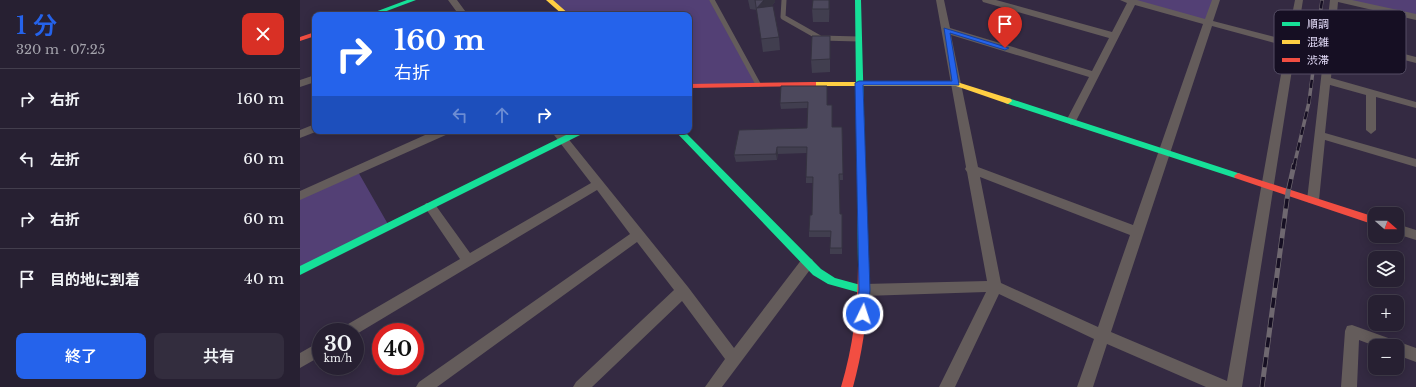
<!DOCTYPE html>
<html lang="ja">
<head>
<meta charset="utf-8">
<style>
  body { margin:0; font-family:"Libre Baskerville","Noto Sans JP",serif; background:#332d3e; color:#f1f3f6; height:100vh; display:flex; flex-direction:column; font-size:15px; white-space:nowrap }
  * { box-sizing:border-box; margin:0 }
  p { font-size:13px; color:#a4a3ac }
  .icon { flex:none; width:22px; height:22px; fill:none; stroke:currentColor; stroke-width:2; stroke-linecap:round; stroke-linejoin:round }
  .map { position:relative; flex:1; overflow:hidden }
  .sheet { display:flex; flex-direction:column; background:#272032; width:300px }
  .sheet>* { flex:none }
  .top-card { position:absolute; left:12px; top:12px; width:380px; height:122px; border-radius:8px; box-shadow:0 2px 10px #0003,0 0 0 1px #433e4d; background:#2563eb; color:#fff; overflow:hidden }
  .needle { width:26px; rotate:110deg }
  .controls { position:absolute; left:1068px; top:207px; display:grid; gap:8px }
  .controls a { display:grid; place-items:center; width:36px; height:36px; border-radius:8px; background:#272032; box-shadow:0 2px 10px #0003,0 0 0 1px #433e4d; font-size:20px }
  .speed { position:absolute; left:12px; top:323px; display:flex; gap:8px; font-size:20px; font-weight:700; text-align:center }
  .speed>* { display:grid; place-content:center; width:52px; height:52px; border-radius:50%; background:#272032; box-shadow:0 2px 10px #0003,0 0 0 1px #433e4d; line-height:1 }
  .speed small { font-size:10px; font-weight:400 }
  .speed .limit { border:6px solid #d22; background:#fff; color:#111 }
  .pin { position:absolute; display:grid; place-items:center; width:34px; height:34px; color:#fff; margin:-41px -17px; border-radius:50% 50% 50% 0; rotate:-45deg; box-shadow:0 0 4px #0007 }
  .pin .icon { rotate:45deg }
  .me { position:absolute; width:44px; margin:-22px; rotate:4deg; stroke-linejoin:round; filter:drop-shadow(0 0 3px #0008) }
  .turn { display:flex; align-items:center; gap:14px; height:84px; padding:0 16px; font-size:18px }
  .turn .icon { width:52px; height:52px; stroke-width:2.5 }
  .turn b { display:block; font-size:28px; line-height:34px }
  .lanes { display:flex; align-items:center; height:38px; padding:0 16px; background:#0003; justify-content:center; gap:20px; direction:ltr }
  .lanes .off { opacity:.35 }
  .round { display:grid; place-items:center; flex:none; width:42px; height:42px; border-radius:8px; background:#332d3e }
  .headline { display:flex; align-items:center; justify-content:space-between; height:68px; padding:0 16px }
  h1 { font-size:24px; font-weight:600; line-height:30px; color:#2563eb }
  .action { display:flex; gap:8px; margin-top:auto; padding:8px 16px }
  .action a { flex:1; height:46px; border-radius:8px; background:#2563eb; color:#fff; font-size:16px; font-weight:600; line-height:46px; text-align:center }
  .action a+a { background:#332d3e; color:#f1f3f6 }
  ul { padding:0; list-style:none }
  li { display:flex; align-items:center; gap:12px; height:60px; padding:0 16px; border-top:1px solid #433e4d }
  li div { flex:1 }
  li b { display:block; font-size:15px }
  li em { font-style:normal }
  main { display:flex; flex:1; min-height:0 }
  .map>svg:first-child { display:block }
  .green { fill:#534075 }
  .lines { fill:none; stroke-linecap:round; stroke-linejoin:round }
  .lane { stroke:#645c5b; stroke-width:5 }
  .street { fill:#645c5b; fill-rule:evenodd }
  .fast { fill:#16e098; fill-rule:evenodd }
  .slow { fill:#ffcf43; fill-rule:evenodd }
  .jam { fill:#f24e42; fill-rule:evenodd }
  .rail-far1-casing { stroke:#6f6870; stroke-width:3.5 }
  .rail-casing { stroke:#6f6870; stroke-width:5 }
  .rail-far1 { stroke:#160f23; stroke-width:2.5; stroke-dasharray:8; stroke-linecap:butt }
  .rail { stroke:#160f23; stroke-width:3.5; stroke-dasharray:10; stroke-linecap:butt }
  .wall { fill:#413e4f }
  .shaded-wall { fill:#353240 }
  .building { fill:#4c485c; stroke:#353240 }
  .route { fill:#2563eb; stroke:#184099 }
  .key { fill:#160f23; stroke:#544d64; stroke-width:1 }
  .key-label { font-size:11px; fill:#e5ddfa }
</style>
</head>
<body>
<main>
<section class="sheet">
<div class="headline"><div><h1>1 分</h1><p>320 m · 07:25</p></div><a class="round" style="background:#d93025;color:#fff"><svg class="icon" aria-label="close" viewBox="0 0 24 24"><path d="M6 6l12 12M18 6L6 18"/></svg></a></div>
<ul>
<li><svg class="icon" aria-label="right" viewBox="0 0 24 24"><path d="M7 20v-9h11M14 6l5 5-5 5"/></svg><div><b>右折</b></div><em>160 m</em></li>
<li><svg class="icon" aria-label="left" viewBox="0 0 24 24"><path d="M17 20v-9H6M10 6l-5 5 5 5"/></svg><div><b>左折</b></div><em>60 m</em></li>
<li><svg class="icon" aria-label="right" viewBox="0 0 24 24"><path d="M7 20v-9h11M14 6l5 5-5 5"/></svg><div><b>右折</b></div><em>60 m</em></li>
<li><svg class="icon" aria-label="arrive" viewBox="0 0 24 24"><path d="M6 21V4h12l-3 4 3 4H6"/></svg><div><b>目的地に到着</b></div><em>40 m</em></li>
</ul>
<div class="action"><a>終了</a><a>共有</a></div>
</section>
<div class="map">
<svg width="1116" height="387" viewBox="0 0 1116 387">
  <rect width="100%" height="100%" fill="#342a42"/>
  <path class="green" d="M249,0h163l46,84 -69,2v-71h-122z
    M833,0h83l-8,22z
    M1048,0h68v15z
    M57,170l32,56 -89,45v-75z"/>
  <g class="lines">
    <path class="lane" d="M412,0l46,84
      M484,0l-1,17 37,21 39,1"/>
    <path class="street" d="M148,0h9l11,15h-9z
      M636,0h8l6,28 142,43 17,-33 -126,-36 -1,-2h14l116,32 15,-29 -7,-3h17l68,19 7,-19h8l-7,21 74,19 8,-40h8l-61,387h-36l-99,-43 -14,43h-16l17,-48 -95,-45 -44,93h-16l47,-95 -122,4 -5,-2 -2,-4 2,-4 5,-2 123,-3 -20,-109 -2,-3 1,-2zM835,5l68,19 -70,201 -155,-58 -27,-132 138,42 -23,44 5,4 5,-4zM912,26l74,20 -59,335 -116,-49zM680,177l150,58 -32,92 -97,-44z
      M1030,0h22l64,14v6l-78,-18 -3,34 81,21v6l-82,-21 -3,36 85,24v6l-40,-11v33l-5,4 -5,-4v-35l-36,-10 -5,48 91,26v8l-91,-27 -6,60 -2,3h-8l-2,-3z
      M15,75v7l-15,5v-7z
      M15,124v7h3l-18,7v-8z
      M134,131h15l-1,3 -148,66v-9z
      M251,131h11l126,156 46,61 68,-89 5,-1 5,1 2,4 -2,4 -90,120h-17l20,-28 -43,-58 -90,86h-19l3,-5 98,-92 -37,-48 -200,145h-21l3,-5 211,-148 -33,-44 -242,145v-3h-14l2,-5 117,-68 -34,-50 -2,-3 2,-3h8l36,50 121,-70z
      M1097,224l19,6v10l-19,-6z
      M1052,325l64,23v14l-19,-7v-9h-22l-16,-6 -2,47h-16l4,-56 2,-5z
      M21,341v15l-21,12v-15z"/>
    <path class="fast" d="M107,0h9l-40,15h-9z
      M555,0h6l7,265 -1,3 -4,1 -4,-1 -1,-3z
      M708,98l233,76 1,2 -1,2h-6l-230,-75 -1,-2 1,-2z
      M274,131h11l-1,2 -284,142v-9z
      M375,131h9l137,138 14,9 33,9 1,3 -1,3 -4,1 -36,-10 -15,-9z"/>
    <path class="slow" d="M246,0h7l17,15h-7z
      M510,82h147l54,17 1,2 -4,3 -52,-18h-146z"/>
    <path class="jam" d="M15,32v4l-15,5v-4z
      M513,82h3v4l-127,2v-4z
      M938,173l137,44v8l-140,-47 -1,-2z
      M563,261l4,1c3,7 1,17 1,24 -1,35 -6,68 -15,101h-12c12,-40 17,-80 17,-122l1,-3z"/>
    <defs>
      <path id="rail-far1" d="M994,166l15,-64 13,-102"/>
      <path id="rail" d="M962,387l26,-195 6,-27"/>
    </defs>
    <use href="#rail-far1" class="rail-far1-casing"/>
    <use href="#rail" class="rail-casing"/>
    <use href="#rail-far1" class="rail-far1"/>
    <use href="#rail" class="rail"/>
  </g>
  <path class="wall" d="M448,0h27v2l-4,5 8,30 1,13 -17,2 -6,-42 -7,-1z
    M530,0l-1,22h-16l-1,-13z
    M530,48v24l-18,1 -1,-13z
    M527,86v19h5v22h10l1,53h-3v34h2v40h-12v-17h-21v-6l3,-16 1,-32h-7v-6l1,-24 -29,1 -1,6 -41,2 -2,-7 73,-27 1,-20 -27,1 -1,-6z"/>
  <path class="shaded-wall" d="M464,0h11v2l-16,19 -2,-13z
    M529,0h1l-1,22z
    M477,147l1,7 -1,6 -1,-6z"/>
  <path class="building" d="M455,0h9l-7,8 16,-2 6,31 -18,2z
    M513,0h16v9h-17z
    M512,36h18v23l-19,1z
    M481,86h46v19h5v22h10l1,47h-4l1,40h2v34h-12l1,-17h-22l1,-16h2l1,-38h-7l1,-30h-30l-1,7 -42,1 5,-25 68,-2 1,-26 -28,1z"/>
  <path class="route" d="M644,28l65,20 -4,2 -55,-17 9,52h-96l7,205 -2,24 -2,3h-7l-2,-3 2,-24 -4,-207 4,-2h93z"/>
  <rect x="974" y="10" width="132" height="64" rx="6" class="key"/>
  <rect x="982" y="22" width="18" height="4" fill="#16e098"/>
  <rect x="982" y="40" width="18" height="4" fill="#ffcf43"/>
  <rect x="982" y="58" width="18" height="4" fill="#f24e42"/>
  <g class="key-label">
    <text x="1007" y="28">順調</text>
    <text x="1007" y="46">混雑</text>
    <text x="1007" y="64">渋滞</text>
  </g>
</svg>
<div class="controls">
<a><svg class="needle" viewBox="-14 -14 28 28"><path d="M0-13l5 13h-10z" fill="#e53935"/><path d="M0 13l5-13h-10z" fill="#a4a3ac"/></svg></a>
<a><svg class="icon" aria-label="layers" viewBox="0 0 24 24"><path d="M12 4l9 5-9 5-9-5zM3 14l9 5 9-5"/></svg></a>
<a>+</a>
<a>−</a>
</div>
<div class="speed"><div>30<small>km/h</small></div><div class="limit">40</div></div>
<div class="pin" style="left:705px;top:48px;background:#d93025"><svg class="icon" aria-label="arrive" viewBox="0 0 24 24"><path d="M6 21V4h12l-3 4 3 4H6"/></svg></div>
<svg class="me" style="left:563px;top:314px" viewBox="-20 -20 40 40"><circle r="17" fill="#2563eb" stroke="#fff" stroke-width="3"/><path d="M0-11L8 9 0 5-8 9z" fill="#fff"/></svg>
<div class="top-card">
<div class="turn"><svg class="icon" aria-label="right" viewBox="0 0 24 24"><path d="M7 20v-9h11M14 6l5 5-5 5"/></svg><div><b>160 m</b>右折</div></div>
<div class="lanes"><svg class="icon off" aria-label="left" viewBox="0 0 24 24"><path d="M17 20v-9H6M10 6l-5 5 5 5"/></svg><svg class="icon off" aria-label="ahead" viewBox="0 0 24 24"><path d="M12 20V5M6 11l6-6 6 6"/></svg><svg class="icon" aria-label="right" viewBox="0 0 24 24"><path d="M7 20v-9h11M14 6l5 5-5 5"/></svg></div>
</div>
</div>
</main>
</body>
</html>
